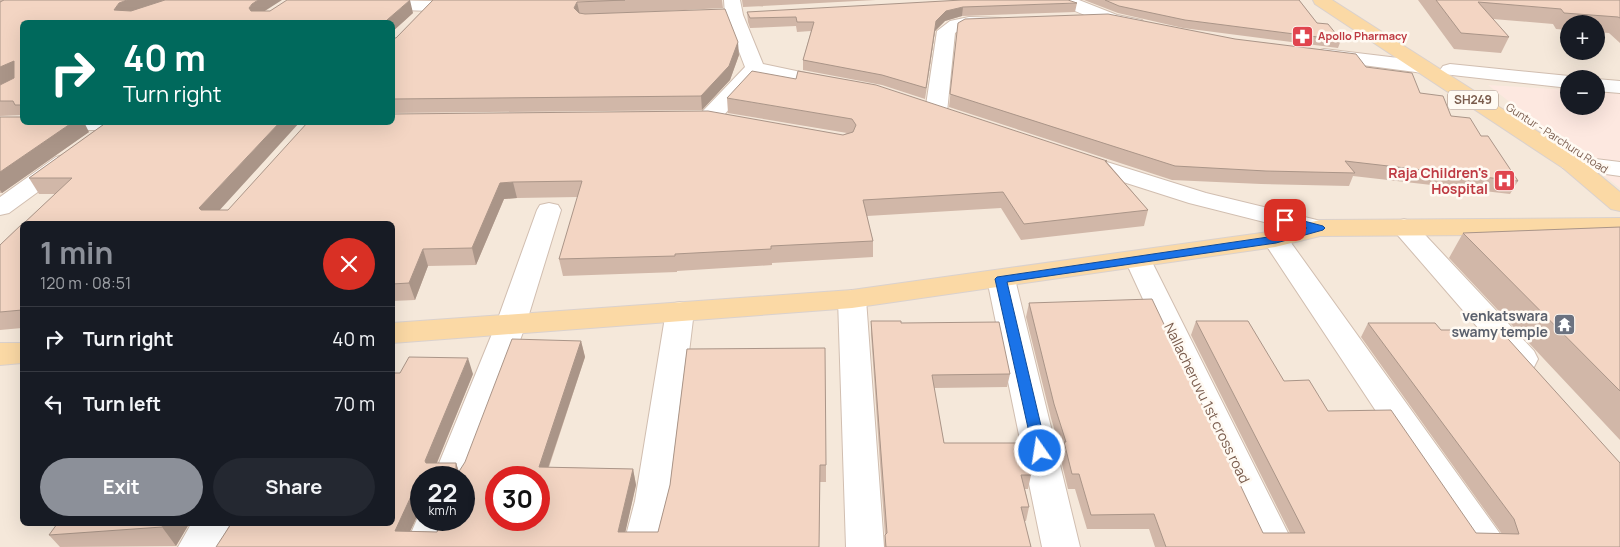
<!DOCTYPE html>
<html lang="en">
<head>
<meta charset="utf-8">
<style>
  body { margin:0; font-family:Manrope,sans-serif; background:#242831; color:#f1f3f6; height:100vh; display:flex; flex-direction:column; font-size:19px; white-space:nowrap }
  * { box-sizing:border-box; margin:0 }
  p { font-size:16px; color:#9ea1a6 }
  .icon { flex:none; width:28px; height:28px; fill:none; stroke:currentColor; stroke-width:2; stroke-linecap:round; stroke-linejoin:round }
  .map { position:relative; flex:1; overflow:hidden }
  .drawer { position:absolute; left:20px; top:221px; width:375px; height:305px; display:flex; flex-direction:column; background:#171b24; border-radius:8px; box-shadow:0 5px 20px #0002 }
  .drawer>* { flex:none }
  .top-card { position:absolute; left:20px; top:20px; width:375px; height:105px; border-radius:8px; box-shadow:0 5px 20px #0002; background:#00695c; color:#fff; overflow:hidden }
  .fabs { position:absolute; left:1560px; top:15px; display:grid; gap:10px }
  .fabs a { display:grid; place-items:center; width:45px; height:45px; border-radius:50%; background:#171b24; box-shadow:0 5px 20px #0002; font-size:25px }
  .speed { position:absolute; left:410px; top:466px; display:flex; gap:10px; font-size:25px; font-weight:700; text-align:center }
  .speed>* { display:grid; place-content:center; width:65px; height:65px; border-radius:50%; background:#171b24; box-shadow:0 5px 20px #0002; line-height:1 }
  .speed small { font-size:12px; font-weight:400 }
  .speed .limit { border:8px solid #d22; background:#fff; color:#111 }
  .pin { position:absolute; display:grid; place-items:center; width:42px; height:42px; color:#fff; margin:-21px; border-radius:10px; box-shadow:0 2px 8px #0006 }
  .me { position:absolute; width:55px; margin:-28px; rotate:347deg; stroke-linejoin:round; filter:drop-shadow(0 0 4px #0008) }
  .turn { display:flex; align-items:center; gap:18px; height:105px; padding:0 20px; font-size:22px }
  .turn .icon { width:65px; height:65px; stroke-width:2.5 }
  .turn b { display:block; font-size:35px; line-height:42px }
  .round { display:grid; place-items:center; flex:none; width:52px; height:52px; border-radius:26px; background:#242831 }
  .head { display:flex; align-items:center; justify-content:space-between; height:85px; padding:0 20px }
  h1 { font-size:30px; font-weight:700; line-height:38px; color:#8c9099 }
  .button { display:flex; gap:10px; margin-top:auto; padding:10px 20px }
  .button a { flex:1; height:58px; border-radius:30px; background:#8c9099; color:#fff; font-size:20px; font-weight:700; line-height:58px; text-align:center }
  .button a+a { background:#242831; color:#f1f3f6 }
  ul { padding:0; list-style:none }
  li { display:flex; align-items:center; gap:15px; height:65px; padding:0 20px; border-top:1px solid #363941 }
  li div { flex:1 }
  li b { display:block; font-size:19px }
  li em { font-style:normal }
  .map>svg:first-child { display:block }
  .residential { fill:#f5e8da; fill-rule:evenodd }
  .commercial { fill:#fde8e0 }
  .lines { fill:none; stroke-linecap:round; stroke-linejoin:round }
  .minor-casing { stroke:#d1beb0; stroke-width:2 }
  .major-casing { stroke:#dad1cd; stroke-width:2 }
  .minor { fill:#fff; fill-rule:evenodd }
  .major { fill:#fbd9a5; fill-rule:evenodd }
  .wall { fill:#d1b7a8; fill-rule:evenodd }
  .shaded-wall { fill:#aa9588 }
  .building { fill:#f3d5c3; stroke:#aa9588; fill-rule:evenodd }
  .route { fill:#1a73e8; stroke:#114b97 }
  .labels { text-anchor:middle; stroke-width:5; stroke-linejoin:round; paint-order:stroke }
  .far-health-label { font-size:11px; font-weight:bold; fill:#be3a42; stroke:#fffaf3; text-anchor:start }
  .far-street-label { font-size:11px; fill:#7a5c4d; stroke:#fffaf3 }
  .shield { fill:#fffaf3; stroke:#a28b7f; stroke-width:1 }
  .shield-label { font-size:12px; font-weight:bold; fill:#7a5c4d }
  .health-label { font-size:14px; font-weight:bold; fill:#be3a42; stroke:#fffaf3; text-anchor:end }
  .worship-label { font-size:14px; font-weight:bold; fill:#5b616d; stroke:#fffaf3; text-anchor:end }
  .street-label { font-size:14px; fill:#7a5c4d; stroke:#fffaf3 }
</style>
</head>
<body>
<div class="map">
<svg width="1620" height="547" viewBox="0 0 1620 547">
  <rect width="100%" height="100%" fill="#fdf6ec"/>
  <path class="residential" d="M0,0h1620v547h-1620zM22,22h370v100h-370zM1569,24h27v27h-27zM1569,79h27v27h-27zM22,224h370v300h-370zM421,478h43v42h-43zM496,478h43v42h-43z"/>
  <path class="commercial" d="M1488,85l81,5v16h27v-14l24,1v95z"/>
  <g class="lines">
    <defs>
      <path id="minor" d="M374,0l59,1 6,1 2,4 -2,4 -6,1 -65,-2 -2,-4 2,-4z
        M724,0h16l3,15 20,49 76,16 3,4 -3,4 -7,2 -73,-15 -42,48 -8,1 -8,-1 -3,-5 3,-5 44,-46 -20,-52z
        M1056,0h23l38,15 25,5 3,4 -3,4c-23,5 -62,-16 -84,-24z
        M969,17l32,1 3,4 -3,4c-15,4 -33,-2 -46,7l-8,79 -4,4 -7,2 -7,-2 -4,-4 12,-81 13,-10z
        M1324,49l99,12 7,2 3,4 -3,4 -7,2 -106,-14 -2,-4 2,-4z
        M1450,64l119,12 8,3h-8v9l-126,-14 -3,-4 3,-4z
        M1596,79l24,2v12l-24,-2z
        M0,118h22v4l132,2 -3,5 -8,1h-143z
        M1078,153l128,40 123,30 4,5 -4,5 -9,3 -131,-33 -119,-38 -3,-5 3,-5z
        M64,155l8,2 4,5 -4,5 -63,46 -9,2v-18l56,-40z
        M1571,156l49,6v14l-57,-8 -4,-5 4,-5z
        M549,203l9,2 3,5 -35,114 -57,154 -5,10v-10h-31l63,-154 41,-114 3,-5z
        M1404,219l9,3 121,129 4,8 -4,8 -11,3 -11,-3 -117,-135 -4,-5 4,-5z
        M1275,231l9,2 217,302 5,12h-40l-204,-308 4,-6z
        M1138,252l10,2 3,6 144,287h-38l-132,-287 3,-6z
        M1001,270l10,3 4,6 65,268h-38l-55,-268 4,-6z
        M852,290l10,3 4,6 18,248h-38l-8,-248 4,-6z
        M680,302l10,2 4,7 -23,190 -10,46h-38l12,-46 31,-190 4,-7z
        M421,510v10h33l-11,27h-38z
        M191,524h39l-13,23h-39z"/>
      <path id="major" d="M1313,0h19l247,158 41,34v19l-9,-2 -48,-41 -248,-164z
        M1620,218v16l-300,2 -45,11 -423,61 -460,35v-20l460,-33 423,-59 45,-11z
        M0,343h22v20l-22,2z"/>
    </defs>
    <use href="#minor" class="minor-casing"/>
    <use href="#major" class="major-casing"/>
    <use href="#minor" class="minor"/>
    <use href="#major" class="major"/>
  </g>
  <path class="wall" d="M0,0l265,11 148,2 -21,19v-10h-370v100l67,10 -87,61h-2v-76h22l-1,-2 -21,1z
    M433,0h289l1,8 -76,4 92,43 -9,25 -28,30 -310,3v-75h4z
    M742,0h134l-133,7z
    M1084,0h215l18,23 24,17 -3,8 -155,-20 -65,-15z
    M1418,0h202v43l-11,-10 -13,-1v-8h-27v6l-13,-1 -3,-5 -60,-5 16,18 -8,16 -47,-4z
    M1077,3l-2,9 -113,4 -17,5 -10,10 -10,68 -43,-14 -79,-15v-10l8,-29 -14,1 -1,-6 -46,2 -2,-6 -1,-10z
    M958,23l408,44 54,26 31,23 30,20 37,45 -8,13 -157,-18 -4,10 -88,-2 -89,-4 -223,-73z
    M727,98l380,63v1l41,48 -4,16 -123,14 -20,-32 -134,8 6,25v16l-101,6v2l-95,6v1l-114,4 -4,-17 19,-62 -61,1 -13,1 -28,66 -48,1 -13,34 -23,1v-77h-369l32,-30h-16l-10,-16 78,-56 113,88h8l615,-75 4,-2 -119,-20z
    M22,224v104l-22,2v-85z
    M1620,227v213l-171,-182 14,-25z
    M1029,303l234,230h27l-99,-198 5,-14 132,90 148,122 26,1 -141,-197 7,-14 252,224h-465l-6,-18h-62l-12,-40h-7l-8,-33 1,-4 -10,-34 -25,-101z
    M871,321l30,2 109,51 -3,13 -73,1 10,55 87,32 -3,14h-3l4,18 -3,14h-2l7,26h-147l1,-12 -14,-201z
    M581,341l4,16 -36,110 84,2 3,16 -11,47h33l12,-47 17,-136 139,116v17h-6l-1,65h-603l257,-173 -36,89h19l3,9zM421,478h43l-27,54 -27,-1 10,-21 1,4z
    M189,524l-13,22 -116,1 -11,-12z"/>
  <path class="shaded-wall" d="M127,0h42l-44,16 -11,-6 5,-7z
    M258,0h24l-25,16 -3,5 -5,-13 3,-4z
    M410,0l3,13 -21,19v-10h-5v-2z
    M577,2l3,13 -6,-7z
    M963,7l-1,9 -17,5 -10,10 -10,68 11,-78 10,-10z
    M738,42l1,13 -9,25 -28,30 -1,-14z
    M14,61l8,14 -22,10v-18z
    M73,122h11l5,10 -87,61 -2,-3v-18z
    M280,122h20l-93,102 -8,-16z
    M513,182l4,16 -13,1 -28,66 -4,-17 28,-65z
    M423,249l5,17 -13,34 -6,-17z
    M581,341l4,16 -42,126 -4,-16z
    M468,358l5,16 -42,103 -6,-16z
    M456,463l5,15 -5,-6z
    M633,469l3,16 -14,62 -4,-15z
    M413,492l5,10h-2l4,8 -17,37 -8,-16z
    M164,524h25l-13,22 -14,-19z"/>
  <path class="building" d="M4,0h123l-8,3 -5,7 17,1 34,-11h93l-6,4 -3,4 2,3h19l17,-11h123l-23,20v2h-365v83h-7l-2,-4h-13v-16l14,-7v-17l-14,6v-65z
    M433,0h192l-48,2 -3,6 5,5 6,1 140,-5 13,33 -9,24 -28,30 -309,3v-61h4z
    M962,0h106l9,3 -114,4 -17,4 -10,10 -10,67 -44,-13 -79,-15 11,-38h-17l-1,-5 -46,1 -3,-6z
    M1105,0h194l18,23 11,1 13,16 -156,-20 -66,-14z
    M1436,0h184v18l-2,-1 -54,-4 -3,-4 -83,-7 31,35 -48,-4z
    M1108,14l127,25 121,15 10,13 46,6 8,20 23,3 8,20 19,2 11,18h7l30,45 -173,-20 10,12 -89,-2 -91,-5 -225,-72 8,-71 7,-4z
    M752,71l44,8 2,-8 78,14 231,76h-2l43,49 -124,14 -21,-32 -140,8 10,41 -102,5v3l-96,5v2l-116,3 23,-78 -69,1 -13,1 -28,65 -49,1 -14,34 -17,1v-60h-369l49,-46h-43l78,-56h173l-81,86 2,2h27l80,-88h84v-8l316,-3 135,24 10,-3 3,-7 -4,-6 -125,-21z
    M0,117h22v5h51l-73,50z
    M22,224v86l-22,2v-67z
    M1620,227v164l-157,-158z
    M1152,299l111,234h42l-109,-212h52l36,60 25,-1 19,31 63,-1 85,123 43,1 -5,-15 -146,-196h67l6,7h59l120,133v84h-454l-12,-33 -63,1 -12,-41h-7l-8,-32h2l-12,-38 -25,-101z
    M871,321h30v2l98,-1 11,52 -78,1 12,68h81l6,32h-10l8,32h-8l10,40h-145l-1,-12 2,-2z
    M512,339l69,2 -42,126 94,2 -15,63h40l12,-47 17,-136 138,-1 1,117h-6l-1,82h-603l15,-23h161v-151h8l9,-16 59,1 -43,103 1,2h30v9l2,1 7,-11zM421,478h43v42h-22l-5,12 -42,-1 18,-39 3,2v8h5zM496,478h43v42h-43z
    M57,524h107l-2,3 -113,8z"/>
  <path class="route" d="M1285,216l38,10 2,2 -2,2 -47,13 -269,39 40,169 -2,4 -5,2 -6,-2 -39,-176 2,-2 278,-41 32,-8 -26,-6 -1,-2 1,-3z"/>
  <defs>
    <symbol id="pharmacy-square" viewBox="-11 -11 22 22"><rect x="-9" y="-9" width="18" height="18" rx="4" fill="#e0444e" stroke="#fffaf3"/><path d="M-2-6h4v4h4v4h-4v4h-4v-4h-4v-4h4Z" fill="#fff"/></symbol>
    <symbol id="hospital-square" viewBox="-11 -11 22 22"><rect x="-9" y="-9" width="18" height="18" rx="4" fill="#e0444e" stroke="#fffaf3"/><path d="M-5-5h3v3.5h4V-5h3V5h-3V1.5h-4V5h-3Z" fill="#fff"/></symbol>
    <symbol id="temple-square" viewBox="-11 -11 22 22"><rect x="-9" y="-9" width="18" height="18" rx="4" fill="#6b7280" stroke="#fffaf3"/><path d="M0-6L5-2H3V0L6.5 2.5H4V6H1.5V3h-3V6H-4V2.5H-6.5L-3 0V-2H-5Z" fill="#fff"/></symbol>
  </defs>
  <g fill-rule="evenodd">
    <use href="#pharmacy-square" x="1290" y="24" width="25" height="25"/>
    <use href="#hospital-square" x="1492" y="168" width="25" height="25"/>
    <use href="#temple-square" x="1552" y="312" width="25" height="25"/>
  </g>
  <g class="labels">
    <g class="far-health-label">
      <text x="1318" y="40">Apollo Pharmacy</text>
    </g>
    <g class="far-street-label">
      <text transform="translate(1557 138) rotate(33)" y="4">Guntur - Parchuru Road</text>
    </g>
    <rect class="shield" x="1448" y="90.5" width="50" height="19" rx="4"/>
    <g class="shield-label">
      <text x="1473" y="104">SH249</text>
    </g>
    <g class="health-label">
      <text x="1488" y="178">Raja Children's<tspan x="1488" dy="16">Hospital</tspan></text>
    </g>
    <g class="worship-label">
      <text x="1548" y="321">venkatswara<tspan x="1548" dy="16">swamy temple</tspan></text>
    </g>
    <g class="street-label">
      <text transform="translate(1207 403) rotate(64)" y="5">Nallacheruvu 1st cross road</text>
    </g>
  </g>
</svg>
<div class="fabs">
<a>+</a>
<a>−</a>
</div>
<div class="speed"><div>22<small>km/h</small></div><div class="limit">30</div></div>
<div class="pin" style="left:1285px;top:220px;background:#d93025"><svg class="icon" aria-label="arrive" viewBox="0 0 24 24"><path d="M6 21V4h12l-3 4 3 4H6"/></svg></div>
<svg class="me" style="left:1040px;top:451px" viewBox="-20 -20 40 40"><circle r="17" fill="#1a73e8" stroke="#fff" stroke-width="3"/><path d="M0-11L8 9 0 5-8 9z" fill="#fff"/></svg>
<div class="top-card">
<div class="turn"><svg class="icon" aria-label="right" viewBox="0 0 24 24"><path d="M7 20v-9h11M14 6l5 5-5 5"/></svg><div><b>40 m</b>Turn right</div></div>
</div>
<section class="drawer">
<div class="head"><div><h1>1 min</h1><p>120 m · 08:51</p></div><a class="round" style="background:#d93025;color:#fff"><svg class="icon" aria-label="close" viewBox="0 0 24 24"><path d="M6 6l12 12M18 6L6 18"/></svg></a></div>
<ul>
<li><svg class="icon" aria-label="right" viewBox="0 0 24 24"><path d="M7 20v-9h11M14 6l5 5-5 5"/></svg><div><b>Turn right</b></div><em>40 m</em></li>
<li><svg class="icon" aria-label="left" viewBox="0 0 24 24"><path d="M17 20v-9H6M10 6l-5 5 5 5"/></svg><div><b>Turn left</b></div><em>70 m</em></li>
</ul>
<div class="button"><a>Exit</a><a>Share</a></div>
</section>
</div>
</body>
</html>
